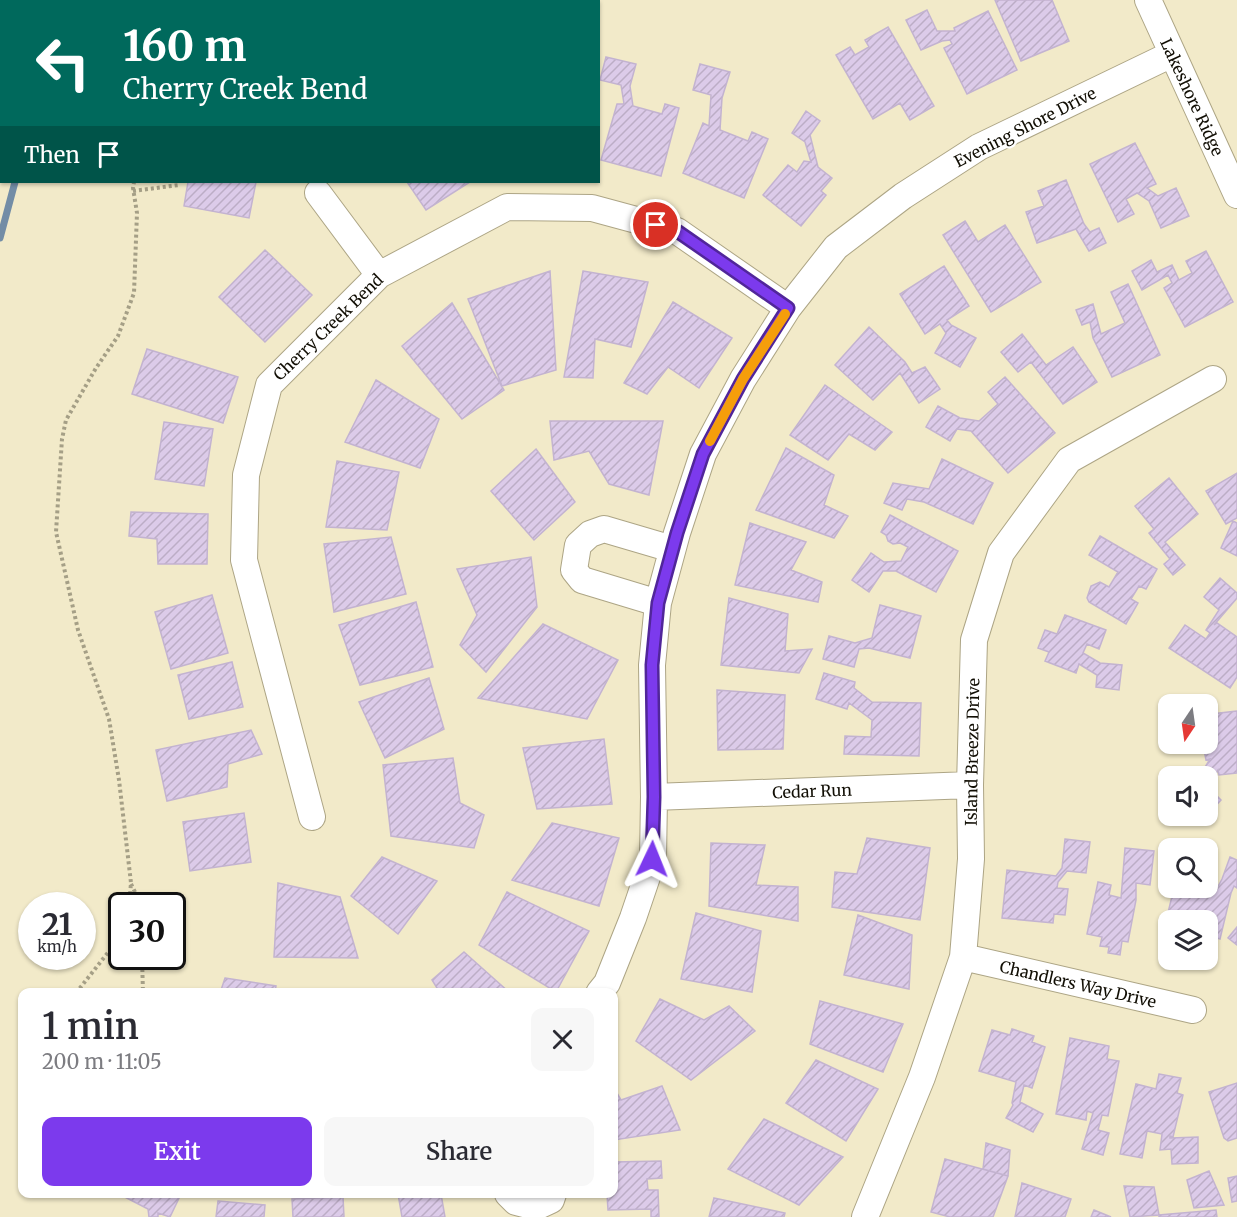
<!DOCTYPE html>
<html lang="en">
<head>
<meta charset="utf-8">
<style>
  body { margin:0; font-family:Merriweather,serif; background:#f7f7f7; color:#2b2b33; height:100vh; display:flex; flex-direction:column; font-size:22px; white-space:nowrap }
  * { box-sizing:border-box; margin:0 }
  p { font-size:20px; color:#7c7c81 }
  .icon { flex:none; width:33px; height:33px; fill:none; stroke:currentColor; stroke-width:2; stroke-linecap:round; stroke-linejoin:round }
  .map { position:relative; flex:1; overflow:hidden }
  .side { position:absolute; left:18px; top:988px; width:600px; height:210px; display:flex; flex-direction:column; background:#fff; border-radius:12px; box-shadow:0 2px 4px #0004 }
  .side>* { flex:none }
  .guide { position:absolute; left:0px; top:0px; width:600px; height:183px; box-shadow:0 2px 4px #0004; background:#00695c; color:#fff; overflow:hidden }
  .needle { width:39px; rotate:193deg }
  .controls { position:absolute; left:1158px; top:694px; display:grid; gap:12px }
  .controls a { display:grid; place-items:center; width:60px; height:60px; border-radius:12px; background:#fff; box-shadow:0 2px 4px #0004; font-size:30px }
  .speed { position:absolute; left:18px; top:892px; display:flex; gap:12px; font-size:30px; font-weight:700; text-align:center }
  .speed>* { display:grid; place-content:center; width:78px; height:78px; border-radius:50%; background:#fff; box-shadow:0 2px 4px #0004; line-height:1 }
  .speed small { font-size:15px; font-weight:400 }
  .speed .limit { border:3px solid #111; border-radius:9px; background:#fff; color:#111 }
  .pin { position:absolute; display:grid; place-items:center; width:51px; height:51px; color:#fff; margin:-26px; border:3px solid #fff; border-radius:50%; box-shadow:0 2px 6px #0007 }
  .me { position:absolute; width:66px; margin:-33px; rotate:2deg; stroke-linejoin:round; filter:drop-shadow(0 0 4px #0008) }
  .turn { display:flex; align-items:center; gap:21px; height:126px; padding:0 24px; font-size:27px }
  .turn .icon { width:78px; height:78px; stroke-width:2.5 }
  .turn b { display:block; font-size:42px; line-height:51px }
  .then { display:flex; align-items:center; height:57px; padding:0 24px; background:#0003; gap:12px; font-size:22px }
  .round { display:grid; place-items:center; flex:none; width:63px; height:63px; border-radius:12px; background:#f7f7f7 }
  .head { display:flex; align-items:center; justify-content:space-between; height:102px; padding:0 24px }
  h1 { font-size:36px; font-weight:600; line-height:45px }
  .action { display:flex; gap:12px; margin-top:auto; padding:12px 24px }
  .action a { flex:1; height:69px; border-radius:12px; background:#7c3aed; color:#fff; font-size:24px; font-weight:600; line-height:69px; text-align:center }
  .action a+a { background:#f7f7f7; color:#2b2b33 }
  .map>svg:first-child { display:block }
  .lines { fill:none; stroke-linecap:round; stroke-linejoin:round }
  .stream { stroke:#738da6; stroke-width:7 }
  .building { fill:url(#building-hatch); stroke:#c3b3d0; stroke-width:1.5 }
  .minor-casing { stroke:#ada585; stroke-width:28 }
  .path { stroke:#a59f86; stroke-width:4; stroke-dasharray:3 3; stroke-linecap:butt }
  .minor { stroke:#fff; stroke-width:26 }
  .route-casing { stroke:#51269a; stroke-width:15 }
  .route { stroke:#7c3aed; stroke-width:10 }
  .slow { stroke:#f59e0b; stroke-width:10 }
  .labels { text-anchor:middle; stroke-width:4.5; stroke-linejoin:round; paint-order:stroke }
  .street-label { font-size:16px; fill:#110e04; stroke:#fff }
</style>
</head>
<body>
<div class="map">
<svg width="1237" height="1217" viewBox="0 0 1237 1217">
  <defs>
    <pattern id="building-hatch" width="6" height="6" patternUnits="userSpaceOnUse" patternTransform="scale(1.5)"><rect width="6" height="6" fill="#dccbe9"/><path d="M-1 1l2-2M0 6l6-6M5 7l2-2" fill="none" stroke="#bcadc6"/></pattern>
  </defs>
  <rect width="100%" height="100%" fill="#f2eac9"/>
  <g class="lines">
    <path class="stream" d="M61,2v-2
      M0,238l15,-56"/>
  </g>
  <path class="building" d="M995,0h57l17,41 -48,20z
    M927,10l10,21h18l-1,-3 34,-17 29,59 -50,24 -23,-46 8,-4 -2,-4 -8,1 -21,9 -15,-30z
    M888,27l46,79 -24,14 -10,-17 -27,16 -37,-64 14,-8 5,8 14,-8 -4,-7z
    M606,57l30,7 -6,22 3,20 29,8 3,-10 14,4 -18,68 -60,-16 16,-56h7l-3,-19 -21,-5z
    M700,64l30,8 -8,26 -2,32 28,11 4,-9 16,7 -24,59 -61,-25 20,-50 6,3 2,-31 -18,-5z
    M806,111l14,10 -10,14 8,32 14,11 -11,13 5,4 -25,31 -38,-31 25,-30 9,7 7,-11 7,1 -6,-20 -13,-9z
    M1135,143l21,41 -9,4 11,8 18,-8 13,28 -28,12 -12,-27 -12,-8 -11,6 8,15 -16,8 -28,-58z
    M1066,180l18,44 6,8 9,-4 7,15 -17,8 -13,-22 -39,14 -11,-31 18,-6 -6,-15z
    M188,182h68l-7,36 -65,-12z
    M407,182h63l-44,28z
    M965,221l13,21 27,-17 36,57 -50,30 -48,-77z
    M265,250l47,45 -47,47 -46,-45z
    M1206,251l27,51 -48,25 -21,-39 8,-5 -4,-8 -26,15 -10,-19 19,-11 6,12 15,-7 7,15 13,-7 -6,-12z
    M944,266l25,40 -22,14 4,5 25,13 -16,29 -25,-14 11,-20 -6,-9 -15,10 -25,-40z
    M550,271l6,99 -54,16 -34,-87z
    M583,271l65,11 -17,65 -36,-8 -2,39 -29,-1z
    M1128,284l32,71 -48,22 -19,-39 -3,-16 -8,3 -6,-15 17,-6 8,30 24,-11 -14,-31z
    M673,302l59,36 -33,50 -31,-21 -21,27 -23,-11z
    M452,303l52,87 -42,29 -60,-73z
    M869,327l36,35 7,11 13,-6 15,22 -21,14 -19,-30 -27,27 -38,-35z
    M1022,334l24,31 27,-18 24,35 -34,22 -32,-42 -13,10 -17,-20z
    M147,349l91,28 -15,46 -91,-29z
    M1005,377l50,56 -47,40 -37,-42 -14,-2 -7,12 -24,-14 12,-21 22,12 19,3 19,-17 -10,-12z
    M376,380l63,39 -19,49 -75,-26z
    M825,385l67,47 -17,18 -26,-16 -21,26 -38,-25z
    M550,421h113l-14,74 -40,-11 -20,-33 -35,9z
    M164,422l49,7 -9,57 -49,-7z
    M786,448l48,27 -10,30 24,11 -14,22 -78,-28z
    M536,449l39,53 -41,38 -43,-49z
    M942,459l51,24 -20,41 -49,-22 -17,-3 -5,11 -18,-7 9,-20 36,6z
    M337,461l62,11 -12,58 -61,-3z
    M1237,473v45l-11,6 -20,-33z
    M1169,478l29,36 -33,28 20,23 -12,10 -9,-11 6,-5 -21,-26 5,-4 -19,-23z
    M131,512l77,2 -1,50h-49l-1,-25 -28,-3z
    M890,515l68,36 -22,41 -40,-21h-13l-14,21 -17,-12 19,-27 13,9 17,-1 7,-14 -8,-4 -7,1 -5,-3 -2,-6 -5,-3z
    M1233,521l4,2v33l-16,-8z
    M750,523l56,19 -15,28 31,12 -4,20 -83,-17z
    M1100,536l57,33 -11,20 -7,-3 -8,13 7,4 -12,21 -37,-22 -2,-4 4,-12 9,-4 9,5 9,-15 -29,-17z
    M391,537l15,57 -72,18 -10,-68z
    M531,557l6,50 -51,65 -26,-27 17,-30 -20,-46z
    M1220,578l17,15v5l-23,27 3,-2 20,14v40l-7,11 -61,-40 16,-23 21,14 4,-6 -4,-3 13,-20 -15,-13z
    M212,595l16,58 -57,16 -16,-57z
    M729,598l59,16 -3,37 27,-2 -13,24 -78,-8z
    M416,602l17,65 -73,18 -21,-60z
    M880,605l41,11 -11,42 -41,-10 -10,1 -5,18 -31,-8 6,-23 26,7 17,-5z
    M1065,615l41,15 -7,19 -12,-5 -4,9 17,10 22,2 -3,25 -23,-3 1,-12 -18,-11 -3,9 -31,-12 4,-9 -11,-4 7,-18 12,4z
    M543,624l75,36 -31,59 -109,-21z
    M232,662l11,45 -54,12 -11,-44z
    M824,673l31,9 -1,6 18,14 49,1 -2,53 -75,-2 1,-18 26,1 1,-17 -23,-17 -2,6 -31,-10z
    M429,678l15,51 -59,29 -26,-56z
    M717,690l68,5 -2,54 -65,1z
    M1237,711v62l-18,2 -1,-5 -10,17 13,13 -13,14v-37h-9l11,-18 -4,1 -3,-16 11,-3 -3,-27z
    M251,730l11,24 -34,10 -1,23 -60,14 -11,-51z
    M604,739l8,65 -75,5 -14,-61z
    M453,758l7,45 24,12 -10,33 -83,-12 -8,-71z
    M244,813l7,49 -61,9 -7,-49z
    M552,823l67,15 -20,68 -87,-26z
    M867,838l63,10 -10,72 -88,-13 3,-35 22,2z
    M1065,839l25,3 -4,31 -19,-2 -9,11 -1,6 11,1 -3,26 -11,-1 -1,9 -51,-5 5,-48 49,6 6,-8z
    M711,843l54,2 -9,40 42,2v34l-89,-15z
    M1125,848l29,3 -4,34 -14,-2v17l-8,42 -6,-1 -2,14 -12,-2 1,-6 -9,-1 2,-9 -15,-3 11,-52 13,3 -2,10 12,3z
    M382,857l55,24 -39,53 -47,-38z
    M1230,857l7,3v28l-3,-2 -3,7 -11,46 -12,-4v-14h-40v5l-3,-1 9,-37h15l25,6 8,-15z
    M278,883l62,14 18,61 -84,-1z
    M507,892l82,39 -33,61 -77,-47z
    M696,913l65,18 -9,61 -71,-13z
    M858,915l54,20 -3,54 -65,-14z
    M1237,927v18l-9,-7z
    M464,952l46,41h-70l-8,-13z
    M225,978l51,8 -1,7h-55z
    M660,999l44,21 25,-14 26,25 -64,49 -55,-39z
    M820,1001l83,23 -20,48 -73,-28z
    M1012,1029l22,7 -2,6 13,5 -13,41 -8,-3 -4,17 23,12 -10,18 -27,-14 7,-13 -1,-2 4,-21 -37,-11 13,-41 18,5z
    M1070,1038l39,8 -2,13 12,2 -11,55 -6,-1 -4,15 11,3 -6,22 -21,-6 11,-36 -6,-2 -1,9 -30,-6z
    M816,1060l62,29 -32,52 -60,-38z
    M1159,1074l22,4 -4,15 6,2 -10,42 -3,-1v2l28,-1v26l-26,1 -1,-15 -11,1 2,-16 -15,-3 -5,27 -22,-4 16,-70 20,5z
    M1237,1083v55l-9,3 -4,-3 -15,-46z
    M662,1086l18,44 -66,10v-52l7,12z
    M764,1119l79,38 -44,48 -71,-36z
    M986,1143l24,7 -2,26 -25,-7z
    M945,1159l63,17 -15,41h-43l-19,-5z
    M661,1161l1,17 -15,1 1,11h10l1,27h-8v-8l-43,1 -1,-16h7v-32z
    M1209,1171l15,34 -30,3 -7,-28z
    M1237,1176v25l-5,1 -4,-24z
    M1022,1183l49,16 -6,18h-50z
    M1124,1186l30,1 5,28 -29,2z
    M119,1194h62l-11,23 -12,-4v4h-9l-1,-8z
    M398,1194h43l4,23h-43z
    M343,1197l1,20h-51l-1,-18z
    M714,1198l71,15 -1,4h-75z
    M218,1201l47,4 -1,12h-48z
    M1094,1210l17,7h-20z
    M1216,1210l1,7h-58v-2z"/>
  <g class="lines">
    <defs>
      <path id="minor" d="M1148,0l89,195
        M318,193l61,82
        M658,603l-76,-23 -8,-10 4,-25 12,-11 14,-5 68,20
        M654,797l316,-12
        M312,817l-68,-257 2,-85 23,-90 110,-110 128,-68 85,1 85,23 111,77
        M963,957l230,53
        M599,993l8,-10 26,-65 20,-59 1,-62 -2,-132 6,-62 19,-70 26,-79 40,-75 45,-71 48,-61 67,-51 76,-49 193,-93
        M508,1194l8,8 20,5 15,-7 2,-6
        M865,1217l57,-140 41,-120 8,-98 -1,-74 4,-145 27,-87 68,-93 144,-81"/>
    </defs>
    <use href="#minor" class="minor-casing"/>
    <path class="path" d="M132,0l1,2
      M285,0l42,1
      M231,2l13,-2
      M133,191l46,-6
      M131,884l6,12 1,10
      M129,906l2,-23 -12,-103 -10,-61 -31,-89 -22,-98 6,-93 4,-19 30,-52 22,-32 16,-43 3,-80 -4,-25 1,-6
      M142,957l1,36
      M76,993l38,-48 8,-16"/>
    <use href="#minor" class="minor"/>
  </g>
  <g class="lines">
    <defs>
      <path id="route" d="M652,859l2,-62 -2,-132 6,-62 19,-70 26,-79 40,-75 45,-71 -111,-77 -21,-6"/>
    </defs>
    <use href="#route" class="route-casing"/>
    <use href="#route" class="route"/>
    <path class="slow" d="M710,441l33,-62 42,-65"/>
  </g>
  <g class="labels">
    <g class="street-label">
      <text transform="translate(1192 97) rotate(65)" y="6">Lakeshore Ridge</text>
      <text transform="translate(1025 127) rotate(-27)" y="6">Evening Shore Drive</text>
      <text transform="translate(328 327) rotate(-44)" y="6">Cherry Creek Bend</text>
      <text transform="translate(972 752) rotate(-89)" y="6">Island Breeze Drive</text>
      <text transform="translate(812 791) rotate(-2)" y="6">Cedar Run</text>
      <text transform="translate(1078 984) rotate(13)" y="6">Chandlers Way Drive</text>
    </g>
  </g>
</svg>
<div class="controls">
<a><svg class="needle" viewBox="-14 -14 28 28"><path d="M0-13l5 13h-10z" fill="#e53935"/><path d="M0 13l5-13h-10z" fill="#7c7c81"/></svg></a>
<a><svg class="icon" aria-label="sound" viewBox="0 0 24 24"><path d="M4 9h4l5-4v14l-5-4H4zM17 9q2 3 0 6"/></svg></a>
<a><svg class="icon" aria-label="search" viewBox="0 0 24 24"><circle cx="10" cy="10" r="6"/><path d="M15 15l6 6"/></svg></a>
<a><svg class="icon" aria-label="layers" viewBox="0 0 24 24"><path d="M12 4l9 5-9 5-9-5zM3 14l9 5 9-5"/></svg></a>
</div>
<div class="speed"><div>21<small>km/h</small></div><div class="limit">30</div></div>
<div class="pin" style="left:656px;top:225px;background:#d93025"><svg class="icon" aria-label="arrive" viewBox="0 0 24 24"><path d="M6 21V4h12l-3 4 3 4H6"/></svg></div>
<svg class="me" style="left:652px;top:859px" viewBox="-20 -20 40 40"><path d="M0-17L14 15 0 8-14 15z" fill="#7c3aed" stroke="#fff" stroke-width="4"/></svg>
<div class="guide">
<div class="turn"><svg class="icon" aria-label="left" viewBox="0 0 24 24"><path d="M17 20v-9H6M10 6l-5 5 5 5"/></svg><div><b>160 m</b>Cherry Creek Bend</div></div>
<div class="then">Then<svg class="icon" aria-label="arrive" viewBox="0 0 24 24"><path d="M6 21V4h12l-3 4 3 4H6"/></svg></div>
</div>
<section class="side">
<div class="head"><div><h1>1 min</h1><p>200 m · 11:05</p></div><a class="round"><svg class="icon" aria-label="close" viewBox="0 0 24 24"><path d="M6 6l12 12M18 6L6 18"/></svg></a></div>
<div class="action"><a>Exit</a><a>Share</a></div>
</section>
</div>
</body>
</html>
